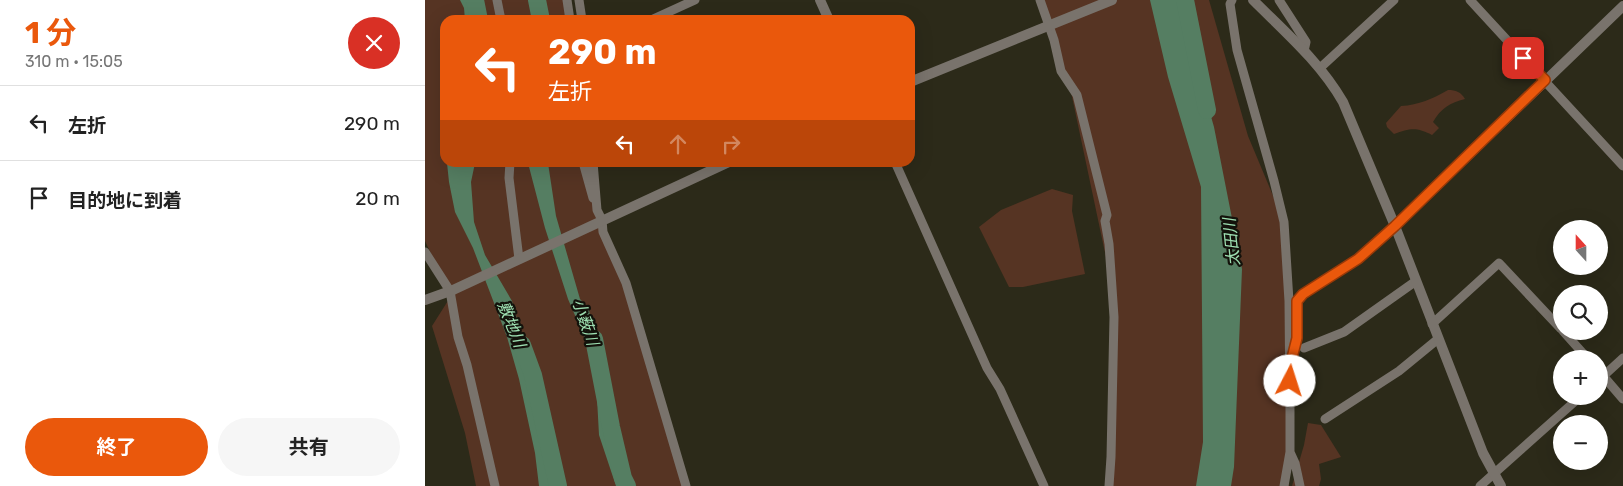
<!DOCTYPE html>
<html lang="ja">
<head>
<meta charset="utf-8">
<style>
  body { margin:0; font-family:Rubik,"Noto Sans JP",sans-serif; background:#f6f6f6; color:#222; height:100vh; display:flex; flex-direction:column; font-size:19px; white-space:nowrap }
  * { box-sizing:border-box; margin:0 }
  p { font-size:16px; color:#767676 }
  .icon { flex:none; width:28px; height:28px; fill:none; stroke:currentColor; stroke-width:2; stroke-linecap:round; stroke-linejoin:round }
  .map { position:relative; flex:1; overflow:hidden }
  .panel { display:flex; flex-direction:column; background:#fff; width:425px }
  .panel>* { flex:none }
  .guide { position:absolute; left:15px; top:15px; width:475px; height:152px; border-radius:15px; box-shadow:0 5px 20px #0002; background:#ea580c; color:#fff; overflow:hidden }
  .needle { width:32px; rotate:339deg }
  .tools { position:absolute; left:1128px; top:220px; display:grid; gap:10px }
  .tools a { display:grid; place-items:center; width:55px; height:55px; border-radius:50%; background:#fff; box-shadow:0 5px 20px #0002; font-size:25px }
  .pin { position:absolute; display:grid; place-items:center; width:42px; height:42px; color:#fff; margin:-21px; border-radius:10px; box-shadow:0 2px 8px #0006 }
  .me { position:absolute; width:55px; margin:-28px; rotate:5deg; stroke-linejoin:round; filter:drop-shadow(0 0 4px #0008) }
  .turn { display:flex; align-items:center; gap:18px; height:105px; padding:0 25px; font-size:22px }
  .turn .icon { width:65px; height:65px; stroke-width:2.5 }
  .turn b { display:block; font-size:35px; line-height:42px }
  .lanes { display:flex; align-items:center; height:48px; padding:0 25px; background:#0003; justify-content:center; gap:25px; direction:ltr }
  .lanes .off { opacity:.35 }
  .round { display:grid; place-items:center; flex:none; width:52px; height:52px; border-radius:26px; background:#f6f6f6 }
  .head { display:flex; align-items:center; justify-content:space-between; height:85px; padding:0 25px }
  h1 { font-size:30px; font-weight:700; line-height:38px; color:#ea580c }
  .primary-button { display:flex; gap:10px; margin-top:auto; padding:10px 25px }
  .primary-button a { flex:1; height:58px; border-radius:30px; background:#ea580c; color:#fff; font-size:20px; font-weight:700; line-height:58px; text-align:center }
  .primary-button a+a { background:#f6f6f6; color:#222 }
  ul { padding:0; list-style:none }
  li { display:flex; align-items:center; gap:15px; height:75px; padding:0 25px; border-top:1px solid #e0e0e0 }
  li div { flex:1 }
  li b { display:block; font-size:19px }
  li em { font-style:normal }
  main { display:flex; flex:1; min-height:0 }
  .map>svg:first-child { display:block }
  .green { fill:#563423 }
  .water { fill:#557e62 }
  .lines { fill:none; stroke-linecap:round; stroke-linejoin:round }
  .river { stroke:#557e62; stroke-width:18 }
  .minor { stroke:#79736c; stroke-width:9 }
  .tertiary { stroke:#79736c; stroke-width:10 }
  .route-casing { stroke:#983908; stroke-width:12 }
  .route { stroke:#ea580c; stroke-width:9 }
  .labels { text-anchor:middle; stroke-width:4.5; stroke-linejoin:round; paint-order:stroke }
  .water-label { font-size:16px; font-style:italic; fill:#9ee0b2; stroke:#13120b }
</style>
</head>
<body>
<main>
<section class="panel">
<div class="head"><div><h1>1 分</h1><p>310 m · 15:05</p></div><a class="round" style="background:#d93025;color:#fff"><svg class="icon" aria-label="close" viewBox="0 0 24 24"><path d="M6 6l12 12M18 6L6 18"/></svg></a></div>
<ul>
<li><svg class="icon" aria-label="left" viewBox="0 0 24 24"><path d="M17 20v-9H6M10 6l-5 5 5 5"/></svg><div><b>左折</b></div><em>290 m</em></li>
<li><svg class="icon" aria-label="arrive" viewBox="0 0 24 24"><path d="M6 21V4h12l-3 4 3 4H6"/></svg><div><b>目的地に到着</b></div><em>20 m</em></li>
</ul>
<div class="primary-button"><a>終了</a><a>共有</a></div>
</section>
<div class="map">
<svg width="1198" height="486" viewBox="0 0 1198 486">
  <rect width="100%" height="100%" fill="#2c2a19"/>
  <path class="green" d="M0,0h141l4,20h-125v142l142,1 15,57 85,266h-211l-11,-53 -33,-107 19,-30 -26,-55z
    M613,0h171l39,136 36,86 6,199 -1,65h-182l4,-205 -44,-208 -6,-2z
    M1023,90c8,0 13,2 17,9 -15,4 -24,9 -32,23l6,6 -7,7c-15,-8 -22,-7 -38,-1l-7,-7 -1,-4 15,-17c18,-1 31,-7 47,-16z
    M627,189l21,6 -1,16 13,63 -62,13h-14l-30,-60 22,-17z
    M883,423l13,2 20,32 -22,7 2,15 -2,7h-27l12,-41z"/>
  <path class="water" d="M35,0h15l4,20h-14l-1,-12z
    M104,0h9l2,20h-7z
    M725,0h27l4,11 33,116 28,142 -8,198 -3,19h-35l7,-44 -2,-255 -33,-110z
    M22,163h28l-4,19 3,40 11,33 27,46 28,101 19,84h-20l-4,-33 -16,-74 -12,-42 -34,-89 -18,-36 -6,-30z
    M103,163h20l8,53 24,83 9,11 24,128 16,48h-13l-17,-51 -4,-73 -27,-63 -23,-71z"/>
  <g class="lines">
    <path class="river" d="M50,0l4,20
      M112,0l4,20
      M760,0l22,110
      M169,339l17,88 12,51 4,8
      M97,345l11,30 25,111"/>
    <path class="minor" d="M72,0l4,20
      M142,0l3,20
      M154,0l3,20
      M615,0l14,40 7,31 16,24 30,120 -2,6 4,23 5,73 -3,140 -2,29
      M807,0l-2,4 7,46 37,131 10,41 5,79 1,111v40l-6,34
      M854,0l27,42 -2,9
      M1045,0l153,166
      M226,20l44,-20
      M895,68l74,-68
      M85,162l-1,16 10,81
      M158,162l10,36
      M168,162l4,48 5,10 1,12 23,51 60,203
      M470,162l92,206 13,21 44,97
      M0,252l25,39 8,46 9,28 28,121
      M1007,324l67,-61 62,66
      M1138,331l25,28
      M879,348l40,-16 72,-51
      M868,354l4,-16v-37l6,-7 55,-35 37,-33
      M1174,371l24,28
      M1174,380l24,-22
      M900,419l74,-48 39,-32
      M865,452l5,11 5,23
      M1055,486l101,-90"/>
    <path class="tertiary" d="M395,0l9,20
      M828,0c32,32 67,62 90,102l52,124 88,227 18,33
      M485,82l202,-82
      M970,226l228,-220
      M0,300l28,-10 276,-128"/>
  </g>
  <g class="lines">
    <defs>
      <path id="route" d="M865,381v-15l7,-28v-37l6,-7 55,-35 37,-33 150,-146 -22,-22"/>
    </defs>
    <use href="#route" class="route-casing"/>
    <use href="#route" class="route"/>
  </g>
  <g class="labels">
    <g class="water-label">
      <text transform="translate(806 242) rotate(-96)" y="6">太田川</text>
      <text transform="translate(161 322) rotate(71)" y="6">小薮川</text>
      <text transform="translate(87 324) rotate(68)" y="6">敷地川</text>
    </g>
  </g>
</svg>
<div class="tools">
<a><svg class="needle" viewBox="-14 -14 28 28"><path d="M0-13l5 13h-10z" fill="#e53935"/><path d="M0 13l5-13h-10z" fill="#767676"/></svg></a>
<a><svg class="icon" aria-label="search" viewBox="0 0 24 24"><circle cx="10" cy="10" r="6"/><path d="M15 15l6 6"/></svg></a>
<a>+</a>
<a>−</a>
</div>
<div class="pin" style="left:1098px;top:58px;background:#d93025"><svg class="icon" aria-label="arrive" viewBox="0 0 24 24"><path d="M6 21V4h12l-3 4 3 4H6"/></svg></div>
<svg class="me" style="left:865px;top:381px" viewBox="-20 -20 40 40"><circle r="19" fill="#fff"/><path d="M0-13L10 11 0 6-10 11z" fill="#ea580c"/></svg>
<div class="guide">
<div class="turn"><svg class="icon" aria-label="left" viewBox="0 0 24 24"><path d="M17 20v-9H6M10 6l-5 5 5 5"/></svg><div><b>290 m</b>左折</div></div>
<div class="lanes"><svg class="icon" aria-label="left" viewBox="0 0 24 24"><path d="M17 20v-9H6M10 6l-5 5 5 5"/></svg><svg class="icon off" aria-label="ahead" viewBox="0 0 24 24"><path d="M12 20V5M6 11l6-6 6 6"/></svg><svg class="icon off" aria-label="right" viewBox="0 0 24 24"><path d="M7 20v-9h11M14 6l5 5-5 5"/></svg></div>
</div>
</div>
</main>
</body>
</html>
